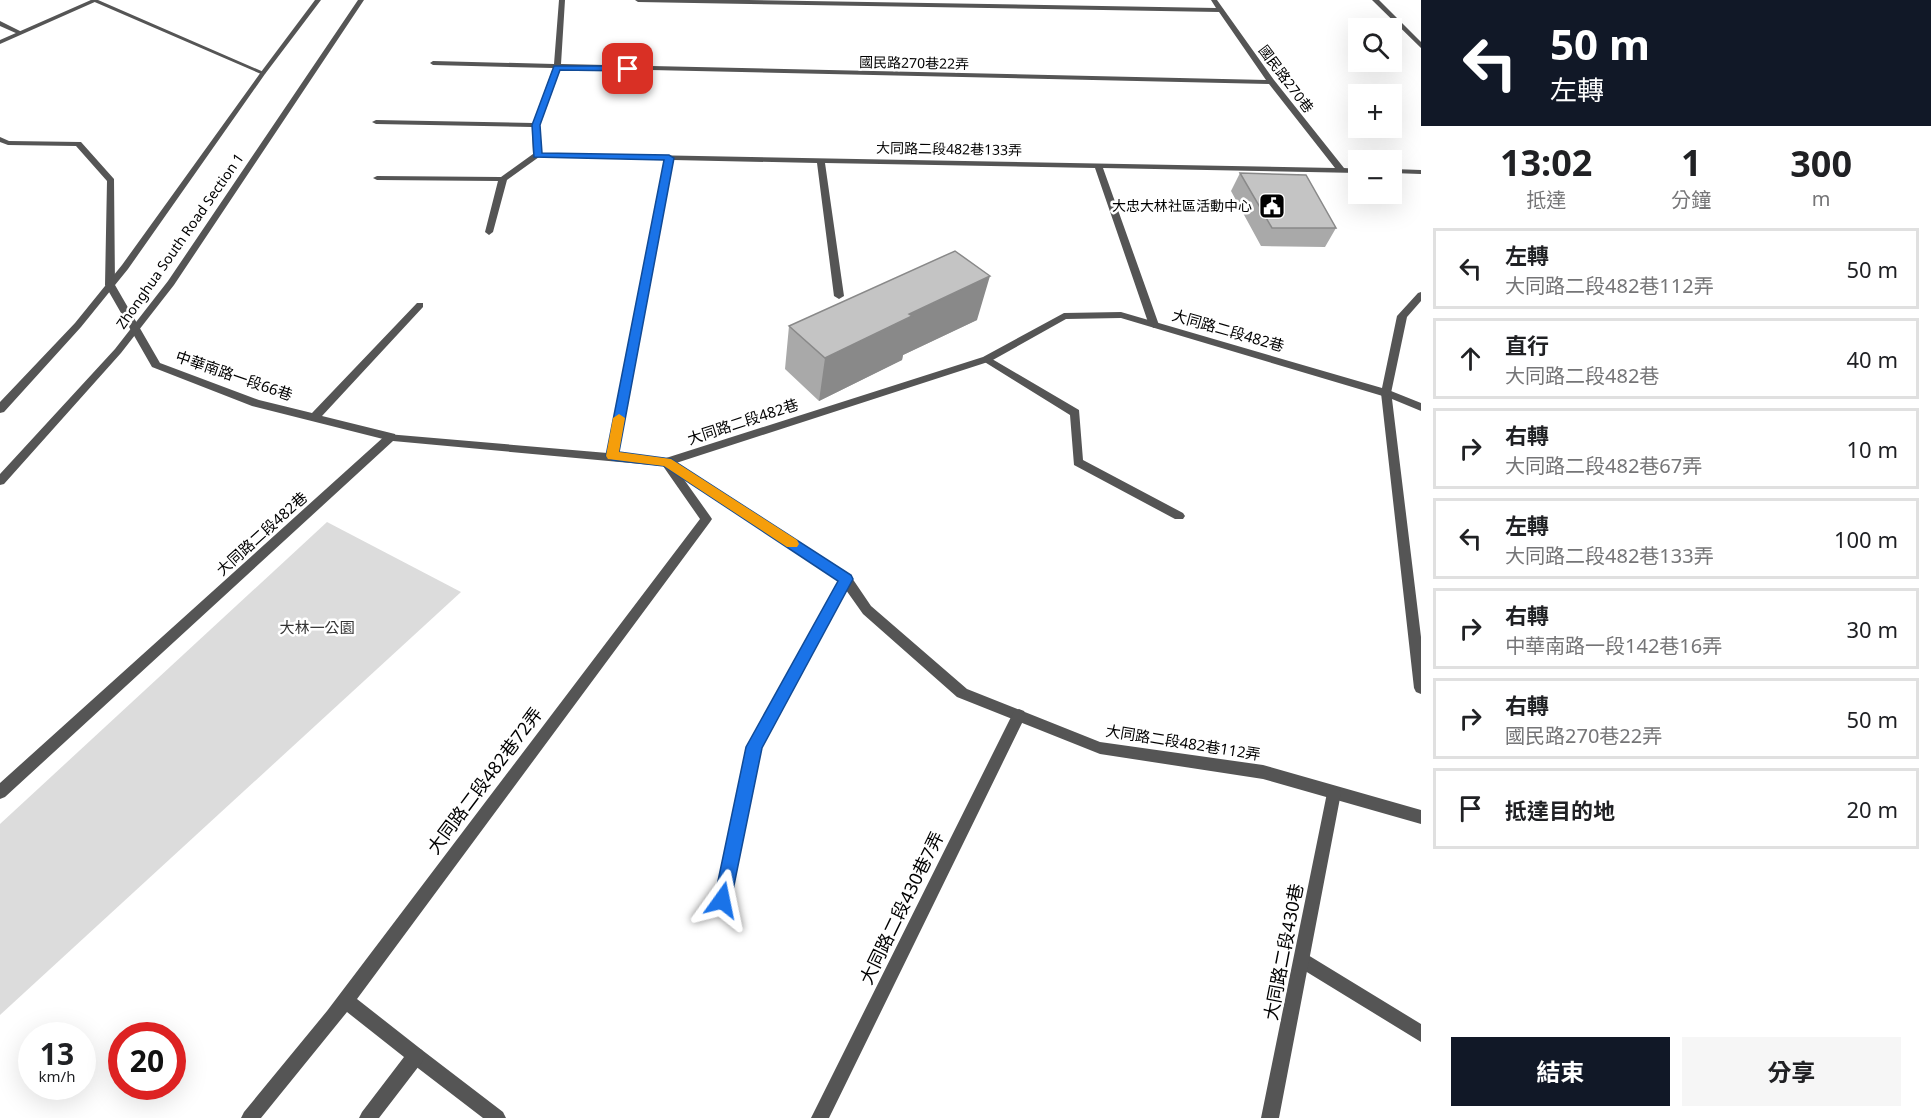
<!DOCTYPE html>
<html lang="zh-TW">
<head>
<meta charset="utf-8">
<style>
  body { margin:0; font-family:"Noto Sans","Noto Sans TC",sans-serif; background:#f6f6f6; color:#202124; height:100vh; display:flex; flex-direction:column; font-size:22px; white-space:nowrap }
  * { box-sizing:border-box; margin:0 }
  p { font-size:20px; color:#757577 }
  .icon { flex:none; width:33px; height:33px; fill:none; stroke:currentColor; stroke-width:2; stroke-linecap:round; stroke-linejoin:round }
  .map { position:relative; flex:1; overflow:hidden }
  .drawer { display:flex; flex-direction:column; background:#fff; width:510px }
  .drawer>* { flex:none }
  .guide { background:#111827; color:#fff; overflow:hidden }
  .fabs { position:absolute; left:1348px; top:18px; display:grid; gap:12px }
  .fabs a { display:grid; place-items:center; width:54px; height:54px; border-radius:0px; background:#fff; box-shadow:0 6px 24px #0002; font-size:30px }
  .speed { position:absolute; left:18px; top:1022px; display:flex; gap:12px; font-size:30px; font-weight:700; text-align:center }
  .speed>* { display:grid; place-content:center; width:78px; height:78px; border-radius:50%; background:#fff; box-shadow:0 6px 24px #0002; line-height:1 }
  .speed small { font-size:15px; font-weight:400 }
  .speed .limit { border:9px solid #d22; background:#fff; color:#111 }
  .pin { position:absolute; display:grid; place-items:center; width:51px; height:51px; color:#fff; margin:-26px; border-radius:12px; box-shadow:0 3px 9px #0006 }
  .me { position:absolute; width:66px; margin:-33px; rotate:12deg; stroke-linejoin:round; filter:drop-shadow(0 0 4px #0008) }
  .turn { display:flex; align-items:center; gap:21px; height:126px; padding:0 30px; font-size:27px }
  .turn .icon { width:78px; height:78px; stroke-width:2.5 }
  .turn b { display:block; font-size:42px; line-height:51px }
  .eta { display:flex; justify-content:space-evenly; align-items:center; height:102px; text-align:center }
  .eta b { font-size:36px; font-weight:700; line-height:42px }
  .button { display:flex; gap:12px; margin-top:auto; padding:12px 30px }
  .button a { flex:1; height:69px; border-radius:0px; background:#111827; color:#fff; font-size:24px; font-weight:700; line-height:69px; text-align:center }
  .button a+a { background:#f6f6f6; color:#202124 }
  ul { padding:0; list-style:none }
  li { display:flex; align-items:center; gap:18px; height:81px; margin:0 12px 9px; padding:0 18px; border:3px solid #e0e0e0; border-radius:0px }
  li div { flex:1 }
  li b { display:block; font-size:22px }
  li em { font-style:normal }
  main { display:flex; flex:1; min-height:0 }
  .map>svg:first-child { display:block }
  .green { fill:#dcdcdc }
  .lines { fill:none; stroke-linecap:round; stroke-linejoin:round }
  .service { fill:#555; fill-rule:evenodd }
  .minor { fill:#555; fill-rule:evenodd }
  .tertiary { fill:#555; fill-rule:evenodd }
  .wall { fill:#a9a9a9 }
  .shaded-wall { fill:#898989 }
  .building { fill:#c4c4c4; stroke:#898989; stroke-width:1.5 }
  .route { fill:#1a73e8; stroke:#114b97; stroke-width:1.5 }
  .slow { fill:#f59e0b }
  .labels { text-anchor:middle; stroke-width:5; stroke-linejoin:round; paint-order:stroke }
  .far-street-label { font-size:14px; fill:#000; stroke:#fff }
  .far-poi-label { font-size:14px; fill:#000; stroke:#fff; text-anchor:end }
  .street-label { font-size:15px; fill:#000; stroke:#fff }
  .park-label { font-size:15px; fill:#333; stroke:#fff }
  .near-street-label { font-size:18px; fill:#000; stroke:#fff }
</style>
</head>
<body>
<main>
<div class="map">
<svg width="1421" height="1118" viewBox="0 0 1421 1118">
  <rect width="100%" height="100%" fill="#fff"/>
  <path class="green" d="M327,522l134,70 -461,423v-191z"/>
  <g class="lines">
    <path class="service" d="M90,0h8l168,73 -5,1z
      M559,0h6l-4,64 705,16 -47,-68 -581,-10 -3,-2h113l468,8 -5,-8h6l57,80 70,88 15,1v4l-256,-5 56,157 -5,3 -5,-3 -54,-157 -270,-5 19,133 -5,3 -5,-3 -17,-133 -144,-3 -56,296 -5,4 -5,-4 58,-296 -126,-3 -32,23 -14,52 -4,3 -4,-3 13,-51 -121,-1 -4,-2 4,-2 124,1 32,-23 -1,-27 -156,-3 -4,-2 4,-2 157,3 20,-55 -120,-3 -3,-2 3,-2 121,3zM560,68l709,16 66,84 -794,-15 -1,-28z
      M1372,0h7l42,42v6z
      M0,21l22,11 1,1 -5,1 -18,-8z
      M0,137l9,4 72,1 33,37 1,106 45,78 99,37 53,13 105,-110h6v4l-101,109 73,18 1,3 -1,3 -4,1 -139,-35 -100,-39 -47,-82 2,-104 -31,-35 -68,-1 -8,-3z
      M1392,169l29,1v4l-29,-1z
      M987,356l92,54 4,50 100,53 2,3 -2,3h-8l-101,-54 -4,-50 -87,-54 -1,-2z
      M1386,389l35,14v8l-29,-12 29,238v57l-5,-2 -2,-4 -33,-295z
      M666,458l184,117 21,31 96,83 133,53 163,23 158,45v14l-158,-45 -163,-25 -143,-57 -94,-83 -17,-24 -85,158 -31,152 -3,5 -5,3 -5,-3 -3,-5 33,-153 92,-166 -177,-116 -2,-3z
      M1303,952l118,72v18l-124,-76 -2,-6 2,-6z
      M416,1047l6,3 81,62 3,6h-23l-73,-56 -3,-6 3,-6z"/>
    <path class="minor" d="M91,0l6,1 -97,43v-4z
      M1421,292v9l-14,16 -16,76 -5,4 -265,-79 -55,1 -75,42 -318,103 37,52 2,3 -2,3 -353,477 65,51 3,6 -3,6 -43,56h-20l3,-6 42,-55 -57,-45 -86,106h-20l3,-6 83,-101 373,-492 -37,-53 -270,-25 -388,356 -5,2v-16l387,-349 279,24 317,-101 81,-44 57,-1 261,76 15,-72 21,-23z
      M1019,709l5,2 2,4 -2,4 -195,399h-18l203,-407z
      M1334,786l5,2 2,5 -62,325h-18l66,-325 2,-5z"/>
    <path class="tertiary" d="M315,0h6l-56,74 -137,195 -47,58 -77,85 -4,1v-11l75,-79 47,-58 139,-193z
      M358,0h6l-190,285 -53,68 -117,131 -4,1v-11l115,-125 53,-68z"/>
  </g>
  <path class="wall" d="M1240,173l96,55 -11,19 -64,-1 -30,-55z
    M977,320l-74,35 -1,5 -83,41 -34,-32 4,-43z"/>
  <path class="shaded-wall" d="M990,276l-13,44 -74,35 -1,5 -83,41 6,-43 84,-44z"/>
  <path class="building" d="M1240,173l66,2 30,53h-64z
    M955,251l35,25 -81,38 3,2 -87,42 -36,-32z"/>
  <path class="route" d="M554,66h74l4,3 -4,2 -68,-1 -20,55 2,28 127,2 5,3 -55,294 52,7 180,116 2,4 -91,169 -31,152 -2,6 -7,3 -6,-3 -2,-6 32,-153 92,-166 -174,-115 -52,-6 -6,-4 58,-296 -130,-3 -2,-32z"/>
  <path class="slow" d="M619,414l6,4 -6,34 52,7 126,81 2,4 -2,3h-10l-123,-81 -56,-7 -2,-3 7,-38z"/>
  <defs>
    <symbol id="civic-square" viewBox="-11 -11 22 22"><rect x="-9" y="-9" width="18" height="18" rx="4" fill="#000" stroke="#fff"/><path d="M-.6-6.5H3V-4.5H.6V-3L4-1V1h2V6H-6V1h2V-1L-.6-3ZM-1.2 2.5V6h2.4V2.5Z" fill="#fff"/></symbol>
  </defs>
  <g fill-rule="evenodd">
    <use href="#civic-square" x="1257" y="191" width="30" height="30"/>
  </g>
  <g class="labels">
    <g class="far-street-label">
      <text transform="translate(914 63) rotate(1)" y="5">國民路270巷22弄</text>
      <text transform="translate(1286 79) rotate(53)" y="5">國民路270巷</text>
      <text transform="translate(949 149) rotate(1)" y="5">大同路二段482巷133弄</text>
      <text transform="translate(180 241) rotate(-55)" y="5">Zhonghua South Road Section 1</text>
    </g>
    <g class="far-poi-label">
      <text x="1252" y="211">大忠大林社區活動中心</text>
    </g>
    <g class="street-label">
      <text transform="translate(1228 331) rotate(16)" y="5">大同路二段482巷</text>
      <text transform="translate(234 376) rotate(19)" y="5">中華南路一段66巷</text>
      <text transform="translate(743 422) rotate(-18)" y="5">大同路二段482巷</text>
      <text transform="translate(262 534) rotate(-42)" y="5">大同路二段482巷</text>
      <text transform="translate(1183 743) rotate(9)" y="5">大同路二段482巷112弄</text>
    </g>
    <g class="park-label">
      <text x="317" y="633">大林一公園</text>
    </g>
    <g class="near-street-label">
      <text transform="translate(485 781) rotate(-53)" y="6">大同路二段482巷72弄</text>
      <text transform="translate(902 908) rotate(-64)" y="6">大同路二段430巷7弄</text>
      <text transform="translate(1284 952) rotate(-79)" y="6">大同路二段430巷</text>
    </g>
  </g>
</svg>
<div class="fabs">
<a><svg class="icon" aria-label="search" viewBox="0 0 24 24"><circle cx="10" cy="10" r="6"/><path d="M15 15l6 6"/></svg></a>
<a>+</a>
<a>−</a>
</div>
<div class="speed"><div>13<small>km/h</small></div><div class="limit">20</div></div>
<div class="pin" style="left:628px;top:69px;background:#d93025"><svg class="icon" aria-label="arrive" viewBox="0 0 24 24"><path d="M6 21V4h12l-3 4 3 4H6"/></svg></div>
<svg class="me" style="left:722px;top:900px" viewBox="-20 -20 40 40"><path d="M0-17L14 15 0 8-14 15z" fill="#1a73e8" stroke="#fff" stroke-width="4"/></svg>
</div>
<section class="drawer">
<div class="guide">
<div class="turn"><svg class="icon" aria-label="left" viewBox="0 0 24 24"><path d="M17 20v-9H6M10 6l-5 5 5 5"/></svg><div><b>50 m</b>左轉</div></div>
</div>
<div class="eta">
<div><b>13:02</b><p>抵達</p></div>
<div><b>1</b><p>分鐘</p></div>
<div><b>300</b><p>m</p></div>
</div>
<ul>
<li><svg class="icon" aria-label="left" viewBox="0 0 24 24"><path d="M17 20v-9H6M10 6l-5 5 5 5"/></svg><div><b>左轉</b><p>大同路二段482巷112弄</p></div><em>50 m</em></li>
<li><svg class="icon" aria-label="ahead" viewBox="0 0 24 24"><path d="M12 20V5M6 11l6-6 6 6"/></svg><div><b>直行</b><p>大同路二段482巷</p></div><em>40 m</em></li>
<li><svg class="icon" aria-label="right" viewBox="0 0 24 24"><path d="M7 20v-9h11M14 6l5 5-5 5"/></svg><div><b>右轉</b><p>大同路二段482巷67弄</p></div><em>10 m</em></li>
<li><svg class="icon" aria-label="left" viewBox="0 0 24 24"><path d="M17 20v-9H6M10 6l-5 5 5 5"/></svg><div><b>左轉</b><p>大同路二段482巷133弄</p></div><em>100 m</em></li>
<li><svg class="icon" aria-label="right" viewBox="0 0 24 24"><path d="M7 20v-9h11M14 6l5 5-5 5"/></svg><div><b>右轉</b><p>中華南路一段142巷16弄</p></div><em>30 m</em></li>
<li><svg class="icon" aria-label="right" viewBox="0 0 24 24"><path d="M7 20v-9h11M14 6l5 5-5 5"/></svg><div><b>右轉</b><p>國民路270巷22弄</p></div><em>50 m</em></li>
<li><svg class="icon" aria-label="arrive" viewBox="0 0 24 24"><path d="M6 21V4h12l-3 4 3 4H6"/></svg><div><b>抵達目的地</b></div><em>20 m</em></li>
</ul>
<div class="button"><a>結束</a><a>分享</a></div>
</section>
</main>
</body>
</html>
